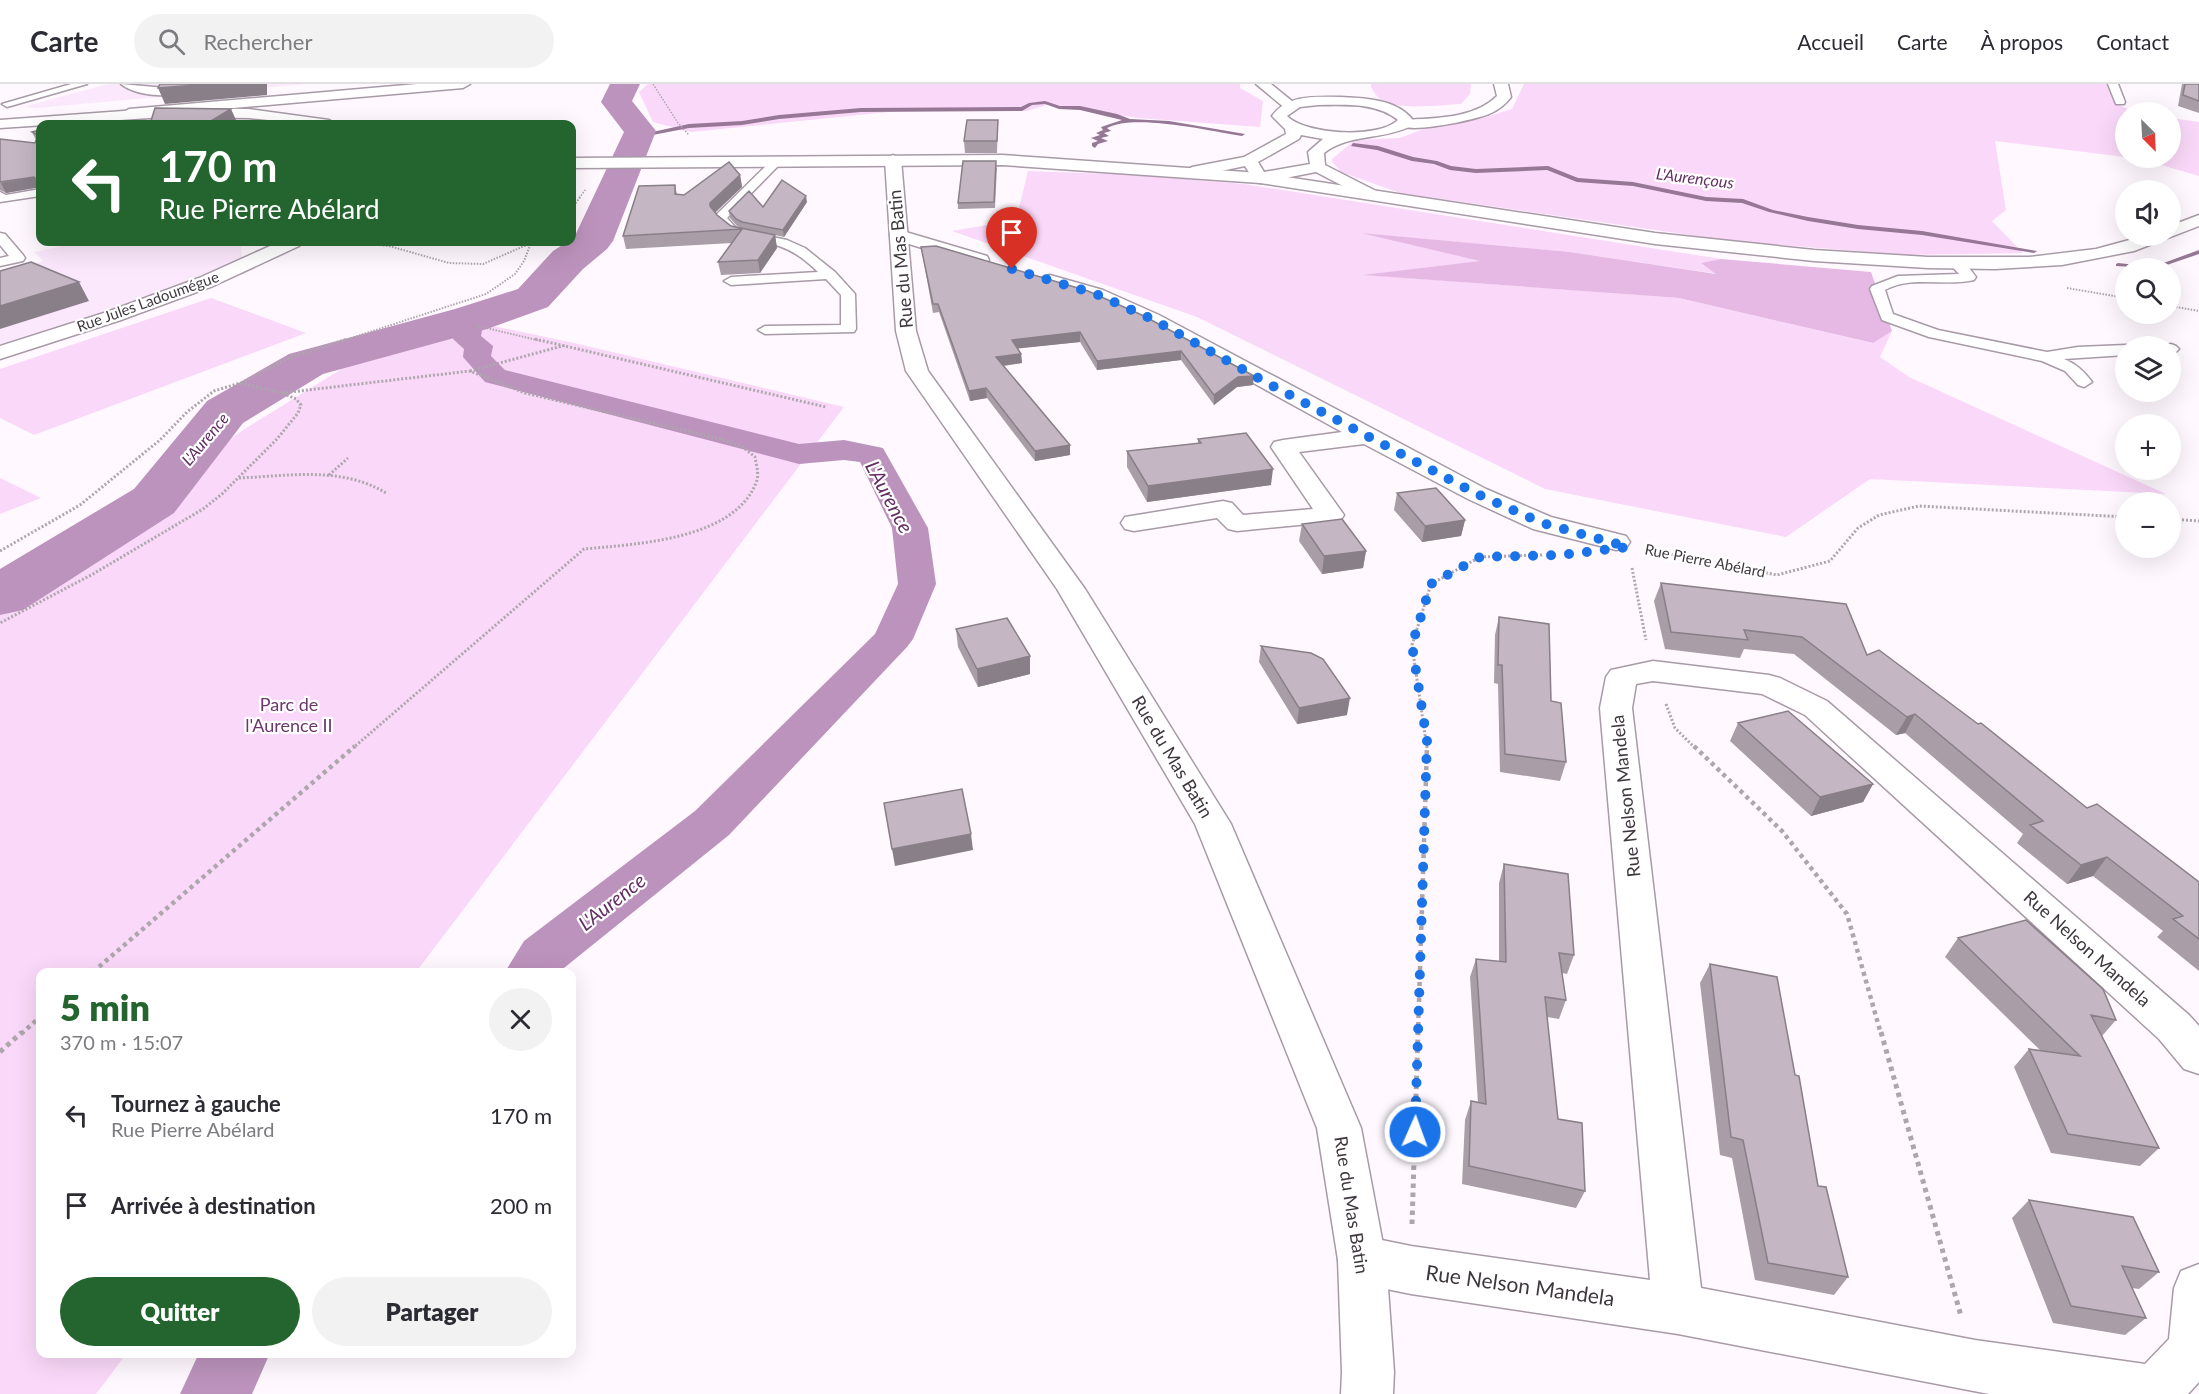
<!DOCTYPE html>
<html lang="fr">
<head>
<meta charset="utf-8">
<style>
  body { margin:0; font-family:Lato,sans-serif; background:#f2f2f3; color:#2b2b33; height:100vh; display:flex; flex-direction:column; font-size:22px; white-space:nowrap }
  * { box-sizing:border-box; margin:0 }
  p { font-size:20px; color:#7c7c81 }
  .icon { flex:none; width:33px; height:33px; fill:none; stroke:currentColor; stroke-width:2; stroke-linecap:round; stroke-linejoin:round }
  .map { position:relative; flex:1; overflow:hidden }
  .panel { position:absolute; left:36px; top:884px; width:540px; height:390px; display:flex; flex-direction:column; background:#fff; border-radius:12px; box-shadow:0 6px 24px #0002 }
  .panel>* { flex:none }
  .guide { position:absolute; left:36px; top:36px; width:540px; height:126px; border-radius:12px; box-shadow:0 6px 24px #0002; background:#24652f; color:#fff; overflow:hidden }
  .needle { width:39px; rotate:156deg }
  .buttons { position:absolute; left:2115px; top:18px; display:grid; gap:12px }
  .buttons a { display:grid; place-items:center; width:66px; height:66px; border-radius:50%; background:#fff; box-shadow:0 6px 24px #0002; font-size:30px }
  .pin { position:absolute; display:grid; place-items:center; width:51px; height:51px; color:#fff; margin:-62px -26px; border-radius:50% 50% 50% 0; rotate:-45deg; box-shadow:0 0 6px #0007 }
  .pin .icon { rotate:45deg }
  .me { position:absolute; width:66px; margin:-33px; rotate:2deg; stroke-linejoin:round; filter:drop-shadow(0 0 4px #0008) }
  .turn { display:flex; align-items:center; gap:21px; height:126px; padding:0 24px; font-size:27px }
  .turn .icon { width:78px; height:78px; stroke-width:2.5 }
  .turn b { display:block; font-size:42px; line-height:51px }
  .round { display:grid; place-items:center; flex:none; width:63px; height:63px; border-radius:32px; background:#f2f2f3 }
  .overview { display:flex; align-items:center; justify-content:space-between; height:102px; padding:0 24px }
  h1 { font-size:36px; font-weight:800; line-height:45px; color:#24652f }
  .button { display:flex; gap:12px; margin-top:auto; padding:12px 24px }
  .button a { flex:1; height:69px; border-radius:36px; background:#24652f; color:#fff; font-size:24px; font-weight:800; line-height:69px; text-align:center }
  .button a+a { background:#f2f2f3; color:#2b2b33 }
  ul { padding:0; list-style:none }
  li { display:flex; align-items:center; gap:18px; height:90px; padding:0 24px }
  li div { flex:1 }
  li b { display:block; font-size:22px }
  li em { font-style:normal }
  header { display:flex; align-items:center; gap:36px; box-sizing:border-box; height:84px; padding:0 30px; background:#fff; border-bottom:2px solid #e1e1e2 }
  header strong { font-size:28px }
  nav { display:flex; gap:33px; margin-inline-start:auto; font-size:21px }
  .search { width:420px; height:54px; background:#f2f2f3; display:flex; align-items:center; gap:15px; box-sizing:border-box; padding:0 21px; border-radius:33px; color:#7c7c81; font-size:22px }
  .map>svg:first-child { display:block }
  .built { fill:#fce8fc }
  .green { fill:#fad8f9 }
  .forest { fill:#e5b9e4 }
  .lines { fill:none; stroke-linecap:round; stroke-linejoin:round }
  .stream { fill:#967896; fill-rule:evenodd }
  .canal { fill:#bc93bc; fill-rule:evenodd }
  .river { fill:#bc93bc; fill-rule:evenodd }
  .service-casing { stroke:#a89aa7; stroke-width:3 }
  .minor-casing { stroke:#a89aa7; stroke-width:3 }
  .tertiary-casing { stroke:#a89aa7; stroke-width:3 }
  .secondary-casing { stroke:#a89aa7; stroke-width:3 }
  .primary-casing { stroke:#a89aa7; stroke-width:3 }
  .trunk-casing { stroke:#a89aa7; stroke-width:3 }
  .path-far4 { stroke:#ada7ad; stroke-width:1.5; stroke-dasharray:1.5 1.5; stroke-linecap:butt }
  .path-far3 { stroke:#ada7ad; stroke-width:2; stroke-dasharray:1.5 1.5; stroke-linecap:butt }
  .path-far2 { stroke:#ada7ad; stroke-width:3; stroke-dasharray:2 2; stroke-linecap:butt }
  .path-far1 { stroke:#ada7ad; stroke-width:4.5; stroke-dasharray:4 4; stroke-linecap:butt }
  .path { stroke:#ada7ad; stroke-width:5; stroke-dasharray:4.5 4.5; stroke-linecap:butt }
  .service { fill:#fff; fill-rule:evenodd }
  .minor { fill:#fff; fill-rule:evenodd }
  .tertiary { fill:#fff; fill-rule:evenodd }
  .secondary { fill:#fff; fill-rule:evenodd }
  .primary { fill:#fff; fill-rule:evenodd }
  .trunk { fill:#fff; fill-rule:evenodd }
  .wall { fill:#a99da8 }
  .shaded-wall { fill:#897f88 }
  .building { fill:#c4b6c3; stroke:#897f88; stroke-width:1.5 }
  .route { stroke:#1a73e8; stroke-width:10; stroke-dasharray:0 18 }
  .labels { text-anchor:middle; stroke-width:4.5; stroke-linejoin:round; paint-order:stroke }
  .far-street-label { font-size:15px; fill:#3e383e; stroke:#fff }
  .far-water-label { font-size:16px; font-style:italic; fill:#622e63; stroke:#fff }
  .street-label { font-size:18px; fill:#3e383e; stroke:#fff }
  .park-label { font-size:18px; fill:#6b376c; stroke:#fff }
  .water-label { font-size:20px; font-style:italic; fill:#622e63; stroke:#fff }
  .near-street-label { font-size:21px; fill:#3e383e; stroke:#fff }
</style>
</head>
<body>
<header>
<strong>Carte</strong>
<div class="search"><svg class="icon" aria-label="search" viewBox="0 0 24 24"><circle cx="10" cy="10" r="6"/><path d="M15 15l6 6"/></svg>Rechercher</div>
<nav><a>Accueil</a><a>Carte</a><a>À propos</a><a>Contact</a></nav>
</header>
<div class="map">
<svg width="2199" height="1310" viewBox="0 0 2199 1310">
  <rect width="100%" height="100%" fill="#fff9ff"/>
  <path class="built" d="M108,0h198l-270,24 -13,-1z
    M81,158h160l1,18 -87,35 -155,51v-74l43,-11 -9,-9z"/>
  <path class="green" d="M648,0h592v4l23,13 -3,26 -122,-9 -88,-14 -23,7 -118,-1 -218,22 -38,-10 -14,-30z
    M1371,0h100l-1,10 -9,10c-21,1 -64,7 -81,-5 -4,-3 -7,-9 -9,-12z
    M1524,0h583l9,20 19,8h-9l-1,45 -130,-16 11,69 -14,11 31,32 -115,2 -177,-14 -331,-48 -59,-21 -10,-12 24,-20 45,-2 26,-10 54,-9 32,-10z
    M2171,34l28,4v54l-55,-16 -17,-2h43z
    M1028,87l109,4 107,9 477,75 -20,4 17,11 -148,-22 -203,-18 115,27 -114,14 311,23 193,45 20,-12 -12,26 29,20 257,117 -296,-15 -84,58 -241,-48 -348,-172 -245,-86 64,-11z
    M211,214l95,35 -272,102 -34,-17v-49z
    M479,239l95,20 270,64 -428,565h-376v381h87l-31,41h-96v-787l20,-9 220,-166 116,-72z
    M0,394l41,20 -41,16z"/>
  <path class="forest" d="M1361,149l209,19 146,22 -15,-11 20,-4 150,13 21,59 -19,12 -194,-45 -316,-23 117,-14z"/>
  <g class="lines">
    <path class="stream" d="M1045,17l15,5h20l37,8 13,5 39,2 76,13 -3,2c-31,-5 -109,-23 -135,-8l4,3 -7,2 5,3 -8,2 7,3 -10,3 -3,4 -3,-2v-3l6,-2 -7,-3 9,-3 -4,-2 7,-3 -2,-3 21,-7 -42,-10 -21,-1 -14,-5 -13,1 -10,6 -161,1 -82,7 -37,6 -53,3 -52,10 -3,-2 55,-12 53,-3 37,-6 82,-7 160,-1 8,-4z
      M1353,59l25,3 35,11 24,4 14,5 25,3 72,-3 30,12 55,4 73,15 37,2 30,11 35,7 50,8 64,6 115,20 -3,2 -112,-18 -64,-6 -50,-8 -39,-9 -27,-9 -36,-2 -73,-15 -56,-4 -30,-12 -71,3 -26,-3 -16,-6 -22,-3 -35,-11 -26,-4z
      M2199,166v4l-41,14h-8z
      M2118,179l28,3 3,2 -33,-2v-2z"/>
    <path class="canal" d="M471,227l9,2 4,6 -3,17 12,10 -2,10 14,14 294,74 45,-4 39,8 45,80 8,56 -23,55 -6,8 -178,188 -170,137h-54l19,-31 171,-130 180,-177 23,-50 -6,-56 -32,-66 -16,-2 -45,4 -314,-82 -22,-25 1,-8 -11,-10 5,-20 4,-6z
      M199,1269h71l-18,41h-72z"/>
    <path class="river" d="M610,0h30l-8,17 24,30 -43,110 -6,8 -24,20 -35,38 -61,22 -164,45 -80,49 -69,90 -151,97 -23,5v-46l134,-80 73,-88 82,-47 166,-45 63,-20 35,-38 14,-9h5l52,-110 -23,-30z"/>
    <defs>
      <path id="service" d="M71,0h16l-80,23 -5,-3z
        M121,0l45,4 80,-4 -5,3c-31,4 -94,18 -120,-3z
        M2108,0h10l7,18 -1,2h-8z
        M777,74l6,3 -2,2 -54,55 9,10 7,3 44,9 18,8 30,24 20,22 1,35 -2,3 -89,2 -7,-4 7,-4 76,-1v-30l-15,-16 -95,6 -7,-4 7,-4 87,-5c-11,-11 -24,-21 -39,-26 -27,-8 -48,-1 -65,-29l59,-58z
        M40,105v7l-40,6v-10l6,3z
        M0,149l5,1 18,21 2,3 -2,3 -23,5v-8l9,-2 -9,-11z
        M1957,176c8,2 14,10 19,17l-2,3c-29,7 -62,-5 -89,10l8,24 45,16 109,22 31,-5 48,-2 5,1h-5v9l-62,4c12,5 20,12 28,23l-8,5 -6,-2 -13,-14 -23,-10 -113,-24 -47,-17 -12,-31 2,-3 26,-10 61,-2 -9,-10z
        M2171,260l5,2 3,3 -3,3 -6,2v-8h-6z"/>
      <path id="minor" d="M1494,0h14l3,13c-6,8 -13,13 -22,17 -16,6 -81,21 -92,10l7,-4c30,-2 70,-1 93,-24z
        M899,146l88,26 2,4 -2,4 -7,2 -87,-27 -3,-4 3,-4z
        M279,158h23l-3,4 -86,40 -92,34 -121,39v-13l107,-34 92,-34z
        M1050,191l53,15 56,25 327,174 65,28 75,19 4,6 -4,6 -10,2 -83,-21 -65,-30 -104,-55 -65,8 45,63 -4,6 -103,10 -9,-2 -11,-11 -83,13 -9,-2 -4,-6 4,-6 98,-16 9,2 11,12 70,-6 -42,-62 3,-5 9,-2 59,-8 -197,-109 -56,-25 -46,-13 -3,-4 3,-4z
        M1653,577l116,14 11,3 47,23 362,314 10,11v48l-15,-5 -25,-30 -354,-324 -43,-21 -109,-13 -17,3 -4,24 69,580 274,52 170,24 24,-25 5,-51 7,-17 18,-7v118l-11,12h-199l-311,-60 -267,-40 -49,-10 -17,-7 -7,-17 7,-17 17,-7 49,10 239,34 -50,-572 6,-31 5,-7z"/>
      <path id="tertiary" d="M1340,13c24,1 56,2 72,22l-3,8c-28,13 -61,7 -85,26l1,12 51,26 2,3 -2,3h-12l-48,-25 -56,11 -6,-2 -9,-15 -53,11 -8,-5 8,-5 52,-10 42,-23 -1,-5 -13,-13c16,-22 44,-19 68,-19zM1318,21c26,0 58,-3 80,15 -20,19 -92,15 -111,-4l13,-9zM1301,51l22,4 -15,13 2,12 -46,8 -6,-10 41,-23z
        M893,71l8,5 15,171 12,40 157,218 146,235 130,304 25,132 8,112 -1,22h-52l1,-22 -4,-112 -21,-132 -122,-304 -138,-235 -151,-218 -10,-40 -11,-171z"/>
      <path id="secondary" d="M1002,71l258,18 395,60 159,17 114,7h101l67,-8 48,-13h26v-10l29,-11v11l-65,25 -72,14 -67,4 -67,-1 -114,-7 -159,-17 -395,-61 -258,-18 -430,3v-10z"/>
      <path id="primary" d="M165,24l83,1 81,11 7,4h-30l-58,-6 -83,-1 -165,11v-8z"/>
      <path id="trunk" d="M417,0h53l-7,4 -334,29 -7,-4 7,-4z
        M1256,0h15l27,22 -2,3h-10z"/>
    </defs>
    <use href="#service" class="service-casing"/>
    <use href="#minor" class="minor-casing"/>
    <use href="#tertiary" class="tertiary-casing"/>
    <use href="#secondary" class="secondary-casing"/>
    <use href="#primary" class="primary-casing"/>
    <use href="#trunk" class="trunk-casing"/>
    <path class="path-far4" d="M653,0l25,39 11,12
      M579,114l7,-9"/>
    <path class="path-far3" d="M572,124l9,-12
      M2067,204l59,10
      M2170,222l29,5
      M478,242l63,15
      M342,257l144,-47 29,-20 9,-13 7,-18 -48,21 -34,-1 -60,-17 -40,-4"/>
    <path class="path-far2" d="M535,255l291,68
      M470,287l96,-26
      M241,299l48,-25 58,-19
      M282,309l188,-22 55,22 195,46 23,8 12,10c1,7 4,16 2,23 -20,60 -121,64 -173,69l-231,199
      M329,391l19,-17
      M239,394c49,-2 103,-12 147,15
      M2170,435l29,2
      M1648,466l129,25 53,-14 28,-33 21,-13 40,-9 207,11
      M0,467l80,-46 80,-65 27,-28 27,-21 26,-8 42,10 14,6 5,6 -3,8 -21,26 -55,55 -19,15 -110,65 -93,49
      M1632,484l14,72
      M1666,620l9,24 20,20
      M1427,664l-15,-103 19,-61 49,-27 63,-2"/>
    <path class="path-far1" d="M1694,662l88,85 65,83 34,120
      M93,888l262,-226
      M21,950l19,-17
      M1418,950l9,-288"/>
    <path class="path" d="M1881,948l80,284
      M0,968l22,-20
      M1412,1140l6,-192"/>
    <use href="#service" class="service"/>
    <use href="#minor" class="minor"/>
    <use href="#tertiary" class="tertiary"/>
    <use href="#secondary" class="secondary"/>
    <use href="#primary" class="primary"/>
    <use href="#trunk" class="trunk"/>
  </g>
  <path class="wall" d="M2182,0h17v29l-21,-7z
    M998,36l-1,33h-32l-1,-12z
    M40,46v58v-1l-34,6 -6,-3v-51l35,4 1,-3 -4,-8z
    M997,83l-2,41 -37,1v-6z
    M740,91l2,12 -27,26 16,13 10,2 -4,-2 -7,-8 -1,-7 78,-9 -23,35 -9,-2 2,13 -17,25 -39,2 -3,-13 14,-19 -106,6 -3,-13 52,-51 2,9 7,1z
    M921,163l167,44 165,94 -16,2 -23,18 -33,-45 -84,10 -17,-28 -62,6 3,6 1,9 -18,3 66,89 -35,6 -48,-63 -17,3 -31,-89 -6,1z
    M1198,355l73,46 -124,17 -20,-35v-16l71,-8z
    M1397,409l68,27 -4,16 -39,6 -28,-32z
    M1302,440l64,27 -3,17 -41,6 -23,-33z
    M1661,499l206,72 220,153 112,74v89l-42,-34 6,-6 -70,-55 -26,8 -50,-41 6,-9 -118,-101 -9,2 -102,-81 -50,-5 -4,9 -75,-9 -11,-48z
    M1499,533l52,84 15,61 -6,19 -60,-9 -2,-88 -4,-1 1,-48z
    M956,545l74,27v18l-52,13 -20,-40z
    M1261,562l86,69 -50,9 -38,-62z
    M1738,639l135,61 -10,18 -52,14 -81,-75z
    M1504,780l70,91 -7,19 -5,-1 4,27 -7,19 -12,-2 11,102 27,72 -9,17 -114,-24 3,-64 6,-19 7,2 -8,-126 6,-18 23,3v-79z
    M1958,854l158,82 -14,16 57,112 -19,18 -89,-13 -37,-86 15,-18 11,1 -95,-93z
    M1710,880l108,222 30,91 -14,18 -79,-15 -23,-122 -12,-3 -20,-172z
    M2029,1116l130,72 -20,17 -7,-1 14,30 -21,17 -72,-12 -41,-105z"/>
  <path class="shaded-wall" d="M209,0h58v11l-102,9 -7,-16z
    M231,25l5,11 -7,4h-23z
    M740,91l2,12 -30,28 -2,-9v-3z
    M34,93l6,10 -34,6 -5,-10z
    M806,112l1,6 -23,35 -1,-7z
    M775,151l2,13 -17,25 -2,-13z
    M79,198l10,19 -89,28v-23z
    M1080,248v10l-67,7 -1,-9z
    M1181,267v9l-84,10v-9z
    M1021,270l1,9 -25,3 -1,-9z
    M1254,292l-1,9 -16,2 -23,18v-10l24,-18z
    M986,304l1,10 -17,3 -1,-10z
    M1070,361v10l-35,6v-10z
    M1273,385l-2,16 -124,17 1,-16z
    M1465,436l-4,16 -39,6 3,-16z
    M1366,467l-3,17 -41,6 2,-18z
    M1030,572v18l-52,13 -1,-18z
    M1350,614l-3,17 -50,9 2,-16z
    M1915,630l-10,19 -9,2 11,-18z
    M1873,700l-10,18 -52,14 9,-19z
    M971,750l2,16 -78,16 -3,-17z
    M2107,773l-14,19 -26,8 14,-19z"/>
  <path class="building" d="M160,0h49l-51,4z
    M2185,0h14v17l-16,-6z
    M155,24l76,1 -25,15h-56z
    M967,36h31l-1,21h-33z
    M66,38l19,2h-27z
    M40,46v49l-3,1 -3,-3 -34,5v-43l35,4 3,-8 -6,-3z
    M963,77h33l-2,41 -36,1z
    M729,78l11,13 -30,28v3l7,9 14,11 44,9 -17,25 -40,2 24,-33 -119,7 16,-50 36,-1v9l9,1z
    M782,96l24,16 -23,34 -41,-8 -6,-3 -7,-8 20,-20 14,16z
    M936,162l152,45 56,25 110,60 -16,1 -24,18 -33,-44 -84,10 -17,-29 -68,8 9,14 -25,3 74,88 -35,6 -49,-63 -17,3 -31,-87h-5l-12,-57z
    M31,178l48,20 -79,24v-35z
    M1246,349l27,36 -125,17 -21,-35 74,-8 -3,-4z
    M1436,404l29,32 -40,6 -28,-33z
    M1342,435l24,32 -42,5 -22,-32z
    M1661,499l185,21 21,51 12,-5 99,74 3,-1 106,85 10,-4 102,78v57l-26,-20 10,-3 -76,-59 -26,8 -51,-40 13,-4 -128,-107 -8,3 -105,-80 -58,-7 4,10 -77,-8z
    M1499,533l50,7 2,77 10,2 5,59 -61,-8 -3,-89h-4z
    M1007,534l23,38 -53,13 -21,-40z
    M1261,562l50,7 12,6 27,39 -51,10z
    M1788,627l85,73 -53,13 -82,-74z
    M962,705l9,45 -79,15 -8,-46z
    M1504,780l64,10 6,81 -15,-2 7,47 -21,-3 13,122 24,4 3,68 -116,-25 2,-65 15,3 -10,-145 30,3z
    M2026,836l77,69 13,31 -25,-5 68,133 -91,-14 -39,-85 51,7 -122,-118z
    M1710,880l67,13 18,98 4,1 19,110 8,1 22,90 -80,-14 -25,-123 -12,-3z
    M2029,1116l104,17 26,55 -37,-6 24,52 -75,-12z"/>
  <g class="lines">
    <path class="route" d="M1012,185l84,25 56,25 119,66 206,109 65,29 86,24 -67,8 -81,2 -49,27 -19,61 15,96 -12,391"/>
  </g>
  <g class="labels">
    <g class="far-street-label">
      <text transform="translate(148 218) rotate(-20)" y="5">Rue Jules Ladoumégue</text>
      <text transform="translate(1705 477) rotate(11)" y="5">Rue Pierre Abélard</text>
    </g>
    <g class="far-water-label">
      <text transform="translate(1695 94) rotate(7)" y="6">L'Aurençous</text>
      <text transform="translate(205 355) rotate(-50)" y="6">L'Aurence</text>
    </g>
    <g class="street-label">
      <text transform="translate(901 175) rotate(-95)" y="6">Rue du Mas Batin</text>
      <text transform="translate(1172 673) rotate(59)" y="6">Rue du Mas Batin</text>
      <text transform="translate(1626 712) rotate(-96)" y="6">Rue Nelson Mandela</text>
      <text transform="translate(2087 865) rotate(42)" y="6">Rue Nelson Mandela</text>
      <text transform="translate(1351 1121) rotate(81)" y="6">Rue du Mas Batin</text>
    </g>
    <g class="park-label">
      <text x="289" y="627">Parc de<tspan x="289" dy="21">l'Aurence II</tspan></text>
    </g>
    <g class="water-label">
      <text transform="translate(889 413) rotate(62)" y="7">L'Aurence</text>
      <text transform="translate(612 818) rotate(-38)" y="7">L'Aurence</text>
    </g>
    <g class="near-street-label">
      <text transform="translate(1520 1202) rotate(8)" y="7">Rue Nelson Mandela</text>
    </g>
  </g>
</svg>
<div class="buttons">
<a><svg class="needle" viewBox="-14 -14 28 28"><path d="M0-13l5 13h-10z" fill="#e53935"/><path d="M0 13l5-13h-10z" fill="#7c7c81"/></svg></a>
<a><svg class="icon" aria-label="sound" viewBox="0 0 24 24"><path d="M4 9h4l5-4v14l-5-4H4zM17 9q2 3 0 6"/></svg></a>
<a><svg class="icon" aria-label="search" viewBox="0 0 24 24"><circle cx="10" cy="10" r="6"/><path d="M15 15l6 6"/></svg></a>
<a><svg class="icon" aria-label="layers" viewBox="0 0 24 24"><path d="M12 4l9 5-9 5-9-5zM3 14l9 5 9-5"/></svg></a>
<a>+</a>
<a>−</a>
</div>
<div class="pin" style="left:1012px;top:185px;background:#d93025"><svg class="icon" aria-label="arrive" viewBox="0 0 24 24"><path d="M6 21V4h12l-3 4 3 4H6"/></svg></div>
<svg class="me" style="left:1415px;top:1048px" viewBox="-20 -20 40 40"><circle r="17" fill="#1a73e8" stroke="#fff" stroke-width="3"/><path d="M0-11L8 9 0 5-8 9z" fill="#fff"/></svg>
<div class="guide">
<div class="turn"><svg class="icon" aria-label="left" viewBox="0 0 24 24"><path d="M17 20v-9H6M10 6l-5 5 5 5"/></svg><div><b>170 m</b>Rue Pierre Abélard</div></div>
</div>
<section class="panel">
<div class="overview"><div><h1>5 min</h1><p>370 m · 15:07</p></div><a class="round"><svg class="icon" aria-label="close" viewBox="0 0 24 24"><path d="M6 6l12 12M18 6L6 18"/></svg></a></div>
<ul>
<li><svg class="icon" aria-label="left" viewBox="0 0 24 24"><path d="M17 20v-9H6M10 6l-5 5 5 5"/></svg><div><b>Tournez à gauche</b><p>Rue Pierre Abélard</p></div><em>170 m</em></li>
<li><svg class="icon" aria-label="arrive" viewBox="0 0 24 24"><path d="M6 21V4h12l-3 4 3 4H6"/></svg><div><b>Arrivée à destination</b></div><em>200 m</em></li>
</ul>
<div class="button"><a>Quitter</a><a>Partager</a></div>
</section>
</div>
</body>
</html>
